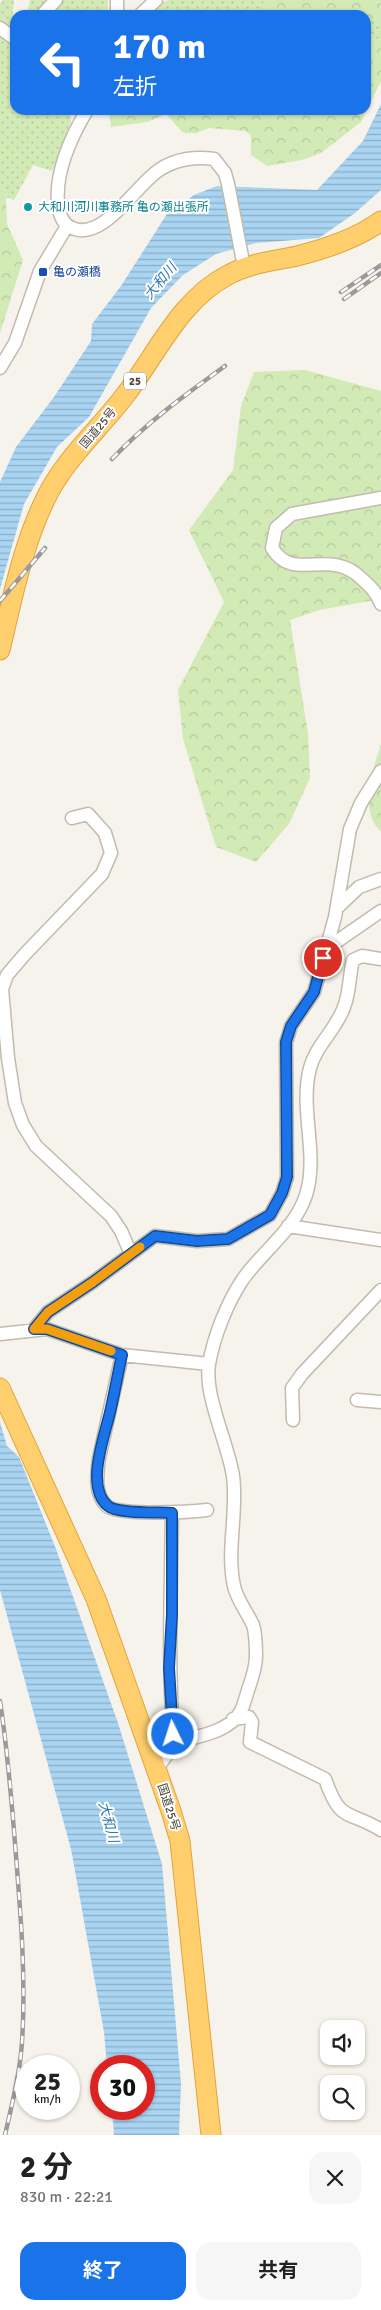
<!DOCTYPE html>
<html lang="ja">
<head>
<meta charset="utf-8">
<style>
  body { margin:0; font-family:Signika,"Noto Sans JP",sans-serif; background:#f6f6f6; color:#222; height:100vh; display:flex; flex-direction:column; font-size:19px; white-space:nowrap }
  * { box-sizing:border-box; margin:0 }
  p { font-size:16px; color:#767676 }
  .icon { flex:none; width:28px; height:28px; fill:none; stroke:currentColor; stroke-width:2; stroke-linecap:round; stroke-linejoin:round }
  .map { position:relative; height:2135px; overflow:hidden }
  .panel { display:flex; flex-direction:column; background:#fff; flex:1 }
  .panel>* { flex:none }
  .hud { position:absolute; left:10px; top:10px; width:361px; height:105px; border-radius:15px; box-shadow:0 1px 4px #0004; background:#1a73e8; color:#fff; overflow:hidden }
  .tools { position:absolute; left:320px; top:2020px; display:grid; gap:10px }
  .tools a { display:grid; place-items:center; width:45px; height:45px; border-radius:10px; background:#fff; box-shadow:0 1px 4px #0004; font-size:25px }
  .speed { position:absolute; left:15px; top:2055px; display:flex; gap:10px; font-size:25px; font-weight:700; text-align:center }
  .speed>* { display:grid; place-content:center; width:65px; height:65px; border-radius:50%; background:#fff; box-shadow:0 1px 4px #0004; line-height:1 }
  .speed small { font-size:12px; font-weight:400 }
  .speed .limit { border:8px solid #d22; background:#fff; color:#111 }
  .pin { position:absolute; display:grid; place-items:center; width:42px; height:42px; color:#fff; margin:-21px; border:2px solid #fff; border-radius:50%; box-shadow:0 1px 5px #0007 }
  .me { position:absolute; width:55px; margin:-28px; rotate:356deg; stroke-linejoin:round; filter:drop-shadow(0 0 4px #0008) }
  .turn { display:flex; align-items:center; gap:18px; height:105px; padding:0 20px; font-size:22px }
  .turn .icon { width:65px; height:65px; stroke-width:2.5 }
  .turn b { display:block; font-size:35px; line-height:42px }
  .round { display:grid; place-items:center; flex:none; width:52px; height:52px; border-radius:15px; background:#f6f6f6 }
  .overview { display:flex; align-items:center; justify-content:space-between; height:85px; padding:0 20px }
  h1 { font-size:30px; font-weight:700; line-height:38px }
  .cta { display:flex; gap:10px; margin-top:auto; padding:10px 20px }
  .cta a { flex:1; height:58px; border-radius:15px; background:#1a73e8; color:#fff; font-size:20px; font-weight:700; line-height:58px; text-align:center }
  .cta a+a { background:#f6f6f6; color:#222 }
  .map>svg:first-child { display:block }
  .grass { fill:url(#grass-dots) }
  .forest { fill:url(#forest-crowns) }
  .water { fill:url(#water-rules) }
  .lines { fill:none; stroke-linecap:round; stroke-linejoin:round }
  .minor-casing { stroke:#c2bbae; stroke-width:15 }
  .highway-casing { stroke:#e0a43c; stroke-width:21 }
  .minor { stroke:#fff; stroke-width:12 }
  .highway { stroke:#ffcf6e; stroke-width:19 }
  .rail-casing { stroke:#9a9a9a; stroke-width:4.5 }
  .rail { stroke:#fff; stroke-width:2.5; stroke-dasharray:8; stroke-linecap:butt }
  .route-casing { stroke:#114b97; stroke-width:12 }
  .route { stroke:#1a73e8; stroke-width:9 }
  .slow { stroke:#f59e0b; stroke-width:9 }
  .culture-dot { fill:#0f9aa8; stroke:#fff; stroke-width:2 }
  .transit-dot { fill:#1a4fb4; stroke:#fff; stroke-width:2 }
  .labels { text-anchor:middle; stroke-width:4; stroke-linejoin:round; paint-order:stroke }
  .shield { fill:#fff; stroke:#817c74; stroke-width:1 }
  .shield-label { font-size:11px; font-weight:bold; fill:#4b4439 }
  .culture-label { font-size:12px; fill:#0d838f; stroke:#fff; text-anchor:start }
  .transit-label { font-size:12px; fill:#164399; stroke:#fff; text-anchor:start }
  .street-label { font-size:12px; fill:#4b4439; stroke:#fff }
  .water-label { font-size:14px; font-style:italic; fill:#2e7ab2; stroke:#fff }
</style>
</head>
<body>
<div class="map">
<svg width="381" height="2135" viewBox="0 0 381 2135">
  <defs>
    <pattern id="grass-dots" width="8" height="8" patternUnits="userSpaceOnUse" patternTransform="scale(1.25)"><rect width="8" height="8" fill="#d2eab5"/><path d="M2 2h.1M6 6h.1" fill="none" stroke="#b6ca9c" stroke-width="1.8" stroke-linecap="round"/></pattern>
    <pattern id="forest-crowns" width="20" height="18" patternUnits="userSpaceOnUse" patternTransform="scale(1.25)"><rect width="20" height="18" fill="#d2eab5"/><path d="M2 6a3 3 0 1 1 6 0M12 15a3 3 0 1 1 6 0" fill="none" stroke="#b6ca9c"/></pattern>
    <pattern id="water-rules" width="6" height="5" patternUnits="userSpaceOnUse" patternTransform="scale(1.25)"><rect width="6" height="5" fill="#a9d4f2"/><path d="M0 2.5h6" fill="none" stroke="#8caec5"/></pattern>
  </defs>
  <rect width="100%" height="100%" fill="#f6f3ec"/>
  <path class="grass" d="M3,0h11l-2,19 3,17 -15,-12v-20z
    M30,0h22l-14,15h-11z
    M59,0h49l-1,15h-61z
    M169,0h97l-8,9 -1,6h-112l15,-12z
    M381,19v24l-15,-4v-16z
    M0,32l15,10v68h55l1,12 -19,49 -19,-6 -19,35 -8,-3 -6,-13z"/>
  <path class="forest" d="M266,0h115v19l-15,4v-8h-109l1,-6z
    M366,39l15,4v38l-20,41 -40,31 -19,7 -35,6 -16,-11v-19l-5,-5 -37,-3 -13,5h-13l-17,-19 -19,8 -36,5 -2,-17h257z
    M0,184l6,13 1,27 16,36 -23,73z
    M305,370l76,21v208l-62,11 -29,10 18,114 2,44 -21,46 -33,38 -40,-15 -33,-108 -5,-49 46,-88 -35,-72 44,-60 8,-64 13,-34z
    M381,744v88c-23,-21 -8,-63 0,-88z"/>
  <path class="water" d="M381,104v86l-26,23 -36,25 -63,5 -40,11 -33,21 -32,33 -62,109 -32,30 -33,57 -24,85v-107l16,-35 38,-50 37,-56 1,-17 29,-38 46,-72 27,-19 23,-9 100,4 46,-49z
    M0,1422l7,24 12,11 37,92 62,174 44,141 19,220 -2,51h-65l-2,-26h32v-43h-37l-3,-34 -33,-183 -71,-259z"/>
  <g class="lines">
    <defs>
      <path id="minor" d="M117,0v15
        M42,15l14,-15
        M140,15l16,-15
        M0,28l15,11
        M87,110c-16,27 -32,61 -29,93 1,11 4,21 14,25 31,14 64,-43 87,-58 16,-11 37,-14 55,-11l11,14 3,11 16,83
        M0,368l15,-25 25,-72 27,-45
        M381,498l-89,16 -16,14 -4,20c22,36 57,-2 90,31 9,8 15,14 19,25
        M72,818l16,-4 17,19 6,20 -9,21 -77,80 -18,21 -5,14 6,69 7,45 8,22 13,21 75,70 10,15 10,23
        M337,908l22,-21 22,-8
        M326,949l55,-38
        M288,1226l93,14
        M34,1329l14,-17 45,-30 62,-46 42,5 31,-2 42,-24 12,-22 5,-16 -1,-134 5,-17 23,-34 21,-75 15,-88 11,-26 20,-32
        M0,1334l47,-5 75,26 87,9
        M122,1355l-23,103c-2,16 -5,36 8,48 11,10 84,6 100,4
        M357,1400l24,2
        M293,1420l-1,-32 10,-14 79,-84
        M172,1513c-1,74 -4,148 1,221l3,8
        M233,1719l16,-2 3,5 -2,20 75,37c16,45 22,30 56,51
        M156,1770l20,-28c20,-5 54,-10 65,-31 3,-7 5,-14 7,-21 4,-11 8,-23 8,-34 0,-10 0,-22 -3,-31 -6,-13 -16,-25 -19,-39 -8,-36 4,-74 -1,-110 -5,-33 -29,-80 -24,-112 5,-28 18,-61 34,-85 20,-28 52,-50 63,-84 13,-41 -7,-85 4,-127 6,-23 26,-38 34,-61 6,-15 5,-31 9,-47l9,-4 19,3"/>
      <path id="highway" d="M0,650c12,-50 22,-102 44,-148 19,-42 55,-72 82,-108 32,-42 54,-94 102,-119 22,-12 46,-14 69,-19 28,-7 61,-18 84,-35
        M0,1388l96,211 75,212 9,30 31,294"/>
    </defs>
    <use href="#minor" class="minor-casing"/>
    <use href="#highway" class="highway-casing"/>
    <use href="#minor" class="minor"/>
    <use href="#highway" class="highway"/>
    <defs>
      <path id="rail" d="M341,292l40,-27
        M344,299l37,-26
        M112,459c34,-36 73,-64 113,-93
        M0,601l45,-53
        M0,1701c8,52 12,103 16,155 5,62 10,124 6,186 -2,31 -10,62 -17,93"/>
    </defs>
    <use href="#rail" class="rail-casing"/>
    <use href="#rail" class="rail"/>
  </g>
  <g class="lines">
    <defs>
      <path id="route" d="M173,1734l-4,-66 3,-54v-101c-13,-1 -55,1 -64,-7 -24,-20 -2,-73 3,-98 4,-18 7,-35 11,-53l-75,-26h-13l14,-17 45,-30 62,-46 42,5 31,-2 42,-24 12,-22 5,-16 -1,-135 5,-16 23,-34 9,-34"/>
    </defs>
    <use href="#route" class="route-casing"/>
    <use href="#route" class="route"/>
    <path class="slow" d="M111,1351l-64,-22h-13l14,-17 45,-30 47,-35"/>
  </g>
  <circle class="culture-dot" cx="28" cy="207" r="5"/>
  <rect class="transit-dot" x="38" y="267" width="10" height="10" rx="2.5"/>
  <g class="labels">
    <rect class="shield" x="124" y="372.5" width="22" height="17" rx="4"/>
    <g class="shield-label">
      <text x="135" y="385">25</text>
    </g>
    <g class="culture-label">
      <text x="38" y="211">大和川河川事務所 亀の瀬出張所</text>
    </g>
    <g class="transit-label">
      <text x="53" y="276">亀の瀬橋</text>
    </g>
    <g class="street-label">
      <text transform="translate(98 428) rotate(-50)" y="4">国道25号</text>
      <text transform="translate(169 1807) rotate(72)" y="4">国道25号</text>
    </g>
    <g class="water-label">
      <text transform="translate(160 281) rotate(-50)" y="5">大和川</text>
      <text transform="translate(109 1822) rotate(75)" y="5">大和川</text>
    </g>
  </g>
</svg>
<div class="tools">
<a><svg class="icon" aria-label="sound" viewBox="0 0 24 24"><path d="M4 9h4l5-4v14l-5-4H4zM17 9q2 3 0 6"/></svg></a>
<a><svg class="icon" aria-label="search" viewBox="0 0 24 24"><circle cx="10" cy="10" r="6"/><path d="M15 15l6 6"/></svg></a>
</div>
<div class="speed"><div>25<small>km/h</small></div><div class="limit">30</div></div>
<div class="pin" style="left:323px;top:958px;background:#d93025"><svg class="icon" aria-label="arrive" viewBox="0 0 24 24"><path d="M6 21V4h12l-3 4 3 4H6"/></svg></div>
<svg class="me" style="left:173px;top:1734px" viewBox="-20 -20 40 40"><circle r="17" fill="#1a73e8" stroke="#fff" stroke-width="3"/><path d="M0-11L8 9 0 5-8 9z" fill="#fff"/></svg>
<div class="hud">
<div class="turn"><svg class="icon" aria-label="left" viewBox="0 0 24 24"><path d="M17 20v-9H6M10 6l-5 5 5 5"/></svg><div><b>170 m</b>左折</div></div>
</div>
</div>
<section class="panel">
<div class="overview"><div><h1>2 分</h1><p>830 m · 22:21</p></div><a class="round"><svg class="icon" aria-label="close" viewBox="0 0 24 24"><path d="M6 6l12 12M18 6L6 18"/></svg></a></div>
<div class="cta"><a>終了</a><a>共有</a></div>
</section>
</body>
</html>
